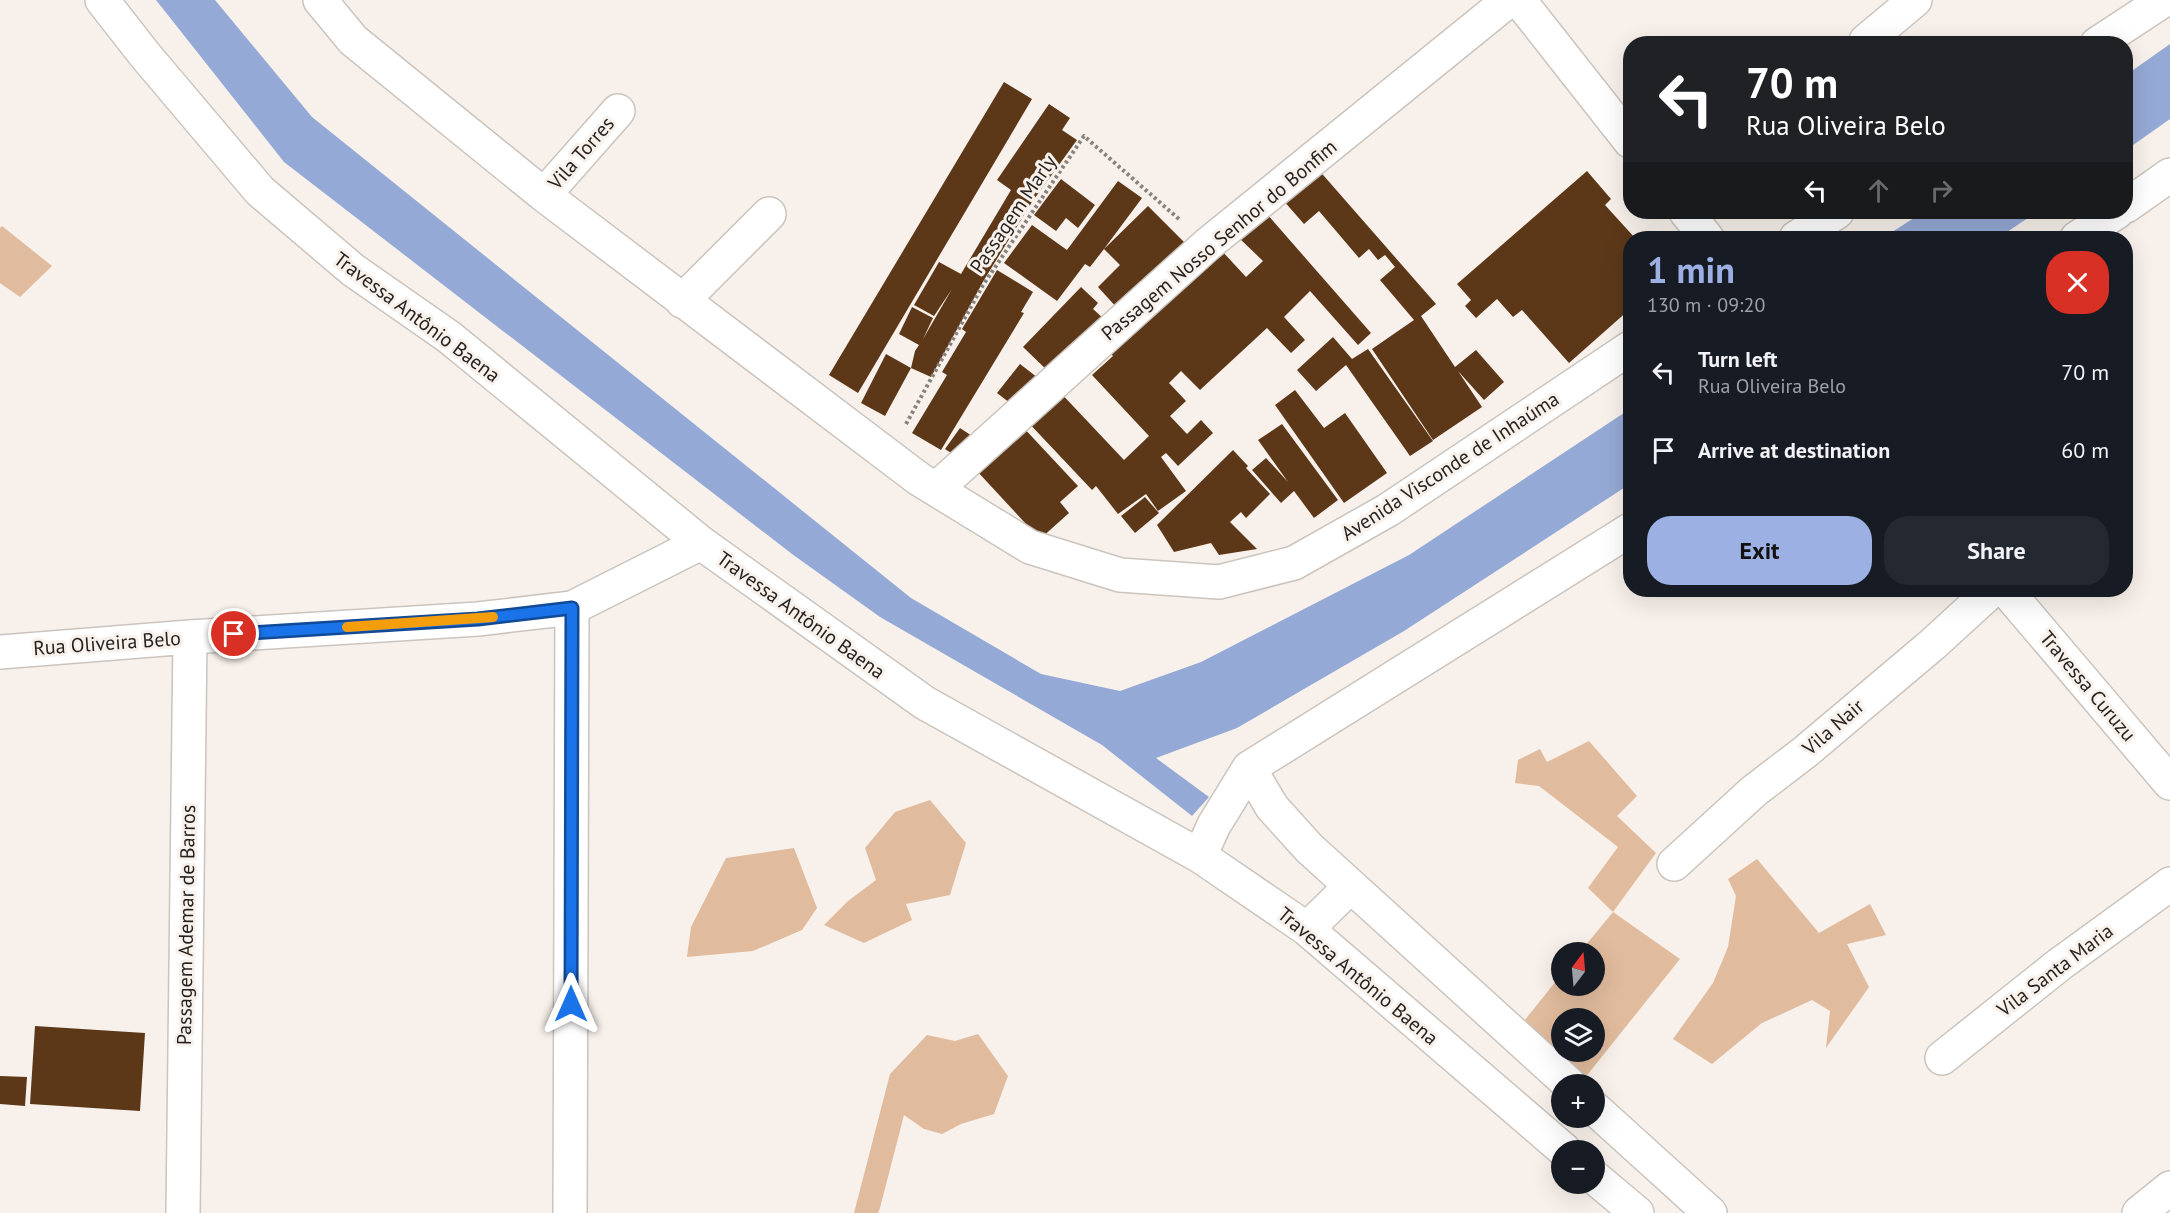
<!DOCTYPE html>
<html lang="en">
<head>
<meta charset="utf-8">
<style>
  body { margin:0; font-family:"PT Sans",sans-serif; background:#242831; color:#f1f3f6; height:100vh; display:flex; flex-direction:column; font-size:22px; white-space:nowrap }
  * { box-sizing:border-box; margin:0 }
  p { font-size:20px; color:#9ea1a6 }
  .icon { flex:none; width:33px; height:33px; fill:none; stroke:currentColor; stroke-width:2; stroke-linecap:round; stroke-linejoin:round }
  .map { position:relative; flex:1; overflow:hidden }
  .sheet { position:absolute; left:1623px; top:231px; width:510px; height:366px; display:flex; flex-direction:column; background:#171b24; border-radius:24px; box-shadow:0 6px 24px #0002 }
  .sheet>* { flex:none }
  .banner { position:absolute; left:1623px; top:36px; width:510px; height:183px; border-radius:24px; box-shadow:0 6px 24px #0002; background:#202124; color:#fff; overflow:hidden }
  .needle { width:39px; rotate:16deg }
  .tools { position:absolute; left:1551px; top:942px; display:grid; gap:12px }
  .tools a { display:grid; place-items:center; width:54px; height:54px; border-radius:50%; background:#171b24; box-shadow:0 6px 24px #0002; font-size:30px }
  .pin { position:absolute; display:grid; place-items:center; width:51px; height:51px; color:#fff; margin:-26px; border:3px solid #fff; border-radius:50%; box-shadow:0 2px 6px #0007 }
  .me { position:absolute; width:66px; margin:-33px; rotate:0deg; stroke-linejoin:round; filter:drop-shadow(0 0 4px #0008) }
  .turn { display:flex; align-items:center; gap:21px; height:126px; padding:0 24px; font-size:27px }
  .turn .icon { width:78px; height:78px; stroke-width:2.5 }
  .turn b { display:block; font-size:42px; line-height:51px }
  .lanes { display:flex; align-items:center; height:57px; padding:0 24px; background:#0003; justify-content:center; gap:30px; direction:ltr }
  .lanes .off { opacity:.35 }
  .round { display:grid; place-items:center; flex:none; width:63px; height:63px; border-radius:24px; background:#242831 }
  .overview { display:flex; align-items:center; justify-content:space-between; height:102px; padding:0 24px }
  h1 { font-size:36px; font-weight:700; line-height:45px; color:#9cb0e4 }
  .action { display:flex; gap:12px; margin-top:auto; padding:12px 24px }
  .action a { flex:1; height:69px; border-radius:24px; background:#9cb0e4; color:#111; font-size:24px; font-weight:700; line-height:69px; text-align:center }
  .action a+a { background:#242831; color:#f1f3f6 }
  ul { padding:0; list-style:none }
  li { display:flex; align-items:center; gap:18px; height:78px; padding:0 24px }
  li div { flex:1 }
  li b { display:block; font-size:22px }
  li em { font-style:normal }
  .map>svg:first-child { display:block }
  .green { fill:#e1bb9d; fill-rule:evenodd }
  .water { fill:#94a9d5 }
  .building { fill:#5c3819 }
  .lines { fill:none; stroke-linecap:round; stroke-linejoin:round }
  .street-casing { stroke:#cbc4be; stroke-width:36 }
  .path { stroke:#87827e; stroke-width:4; stroke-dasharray:3 3; stroke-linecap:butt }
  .street { stroke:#fff; stroke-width:33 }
  .route-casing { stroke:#114b97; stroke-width:15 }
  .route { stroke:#1a73e8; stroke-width:10 }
  .slow { stroke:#f59e0b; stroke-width:10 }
  .labels { text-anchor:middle; stroke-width:6; stroke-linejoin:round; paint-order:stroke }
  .street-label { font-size:20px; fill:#221f1d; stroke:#f8f1eb }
</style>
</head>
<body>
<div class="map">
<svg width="2170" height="1213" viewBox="0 0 2170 1213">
  <rect width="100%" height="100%" fill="#f8f1eb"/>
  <path class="green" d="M2,226l50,40 -32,31 -20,-14v-55z
    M1589,741l48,55 -20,20 39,37 -43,59 67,47 -100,125 -56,-63 37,-46 1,11h32v-34h-14l33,-40 -25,-24 30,-41 -79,-61 -24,-3 3,-23 22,-11 7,13zM1562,1018h32v34h-32z
    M930,800l36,43 -16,52 -44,9 6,16 -48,23 -40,-18 24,-24 28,-21 -11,-32 30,-36z
    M794,848l23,60 -15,22 -49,21 -66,6 4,-30 35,-69z
    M1757,859l62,74 51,-29 16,31 -39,9 22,43 -43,61 4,-37 -18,-11 -50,23 -50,41 -39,-25 40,-56 15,-36 8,-51 -8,-17z
    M978,1034l30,42 -14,38 -33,10 -19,10 -18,-5 -20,-14 -24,93 -2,5h-24l36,-139 37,-39 28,6z"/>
  <path class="water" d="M156,0h59l97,117 599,481 130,76 79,17 81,-29 208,-107 221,-146v75l-226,147 -167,97 -81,30 53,39 -17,19 -90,-71 -222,-128 -88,-63 -508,-392z
    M2170,44v75l-44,31v-75z
    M1923,212h114l-39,26h-115z"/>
  <path class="building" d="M1004,82l28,17 -174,294 -29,-18z
    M1049,104l21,14 -8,12 15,10 -45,62 -48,78 -53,97 -20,-9 4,-17 4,-6 -20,-11 13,-27 21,11 -10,21 29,-50 -18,27 -20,-11 25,-43 22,12 50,-84 -14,-10z
    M1317,168l119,136 -15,12 34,51 21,-17 28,32 -20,18 -26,-29 24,36 -49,33 -61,-91 42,-29 -34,-40 15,-13 -10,-12 -7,5 -9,-11 -10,9 -40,-47 -15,13 -22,-25z
    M1587,171l24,28 -6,6 30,33h-5v71l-61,54 -47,-53 -9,7 -16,-18 -21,19 -11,-12 6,-6 -14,-16z
    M1061,179l34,26 -17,23 -12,-10 -10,13 -22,-16z
    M1118,181l24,17 -38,51 44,-43 37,37 -67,66 -20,-22 22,-22 -16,-16 -14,18 -5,-3 -28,37 -53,-38 28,-38 35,25z
    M1266,213l105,120 -13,12 -48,-54 -26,26 21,23 -14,13 -24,-25 -67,62 -19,-19 -12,12 17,18 -16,15 17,18 14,-14 12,13 -35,33 -12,-13 -5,4 25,34 -28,20 -12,-17 -28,20 -22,-28 -4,4 -67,-71 32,-30 67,71 25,-24 -57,-61 21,-19 -9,-10 118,-95 24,26 17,-16 -25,-24z
    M997,270l36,22 -12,20 3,1 -83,137 -29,-17 35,-58 -5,-3 24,-40 -4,-3z
    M1081,287l17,16 -5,6 11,10 -53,55 -28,-27z
    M1333,337l19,22 16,-10 65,92 -23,15 -64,-91 -30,26 -19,-21z
    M886,354l25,14 -26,48 -24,-13z
    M1020,364l22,17 -23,29 -22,-17z
    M1295,390l29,38 21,-15 42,60 -43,30 -69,-98z
    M1282,424l56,76 -24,18 -20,-27 -13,12 -29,-33 14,-12 22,24 -30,-42z
    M1021,425l57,61 -18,16 9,11 -29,26 -64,-69z
    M960,428l18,12 -15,21 -18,-12z
    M1233,450l15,16 -2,2 24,26 -24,24 -5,-6 -11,10 27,27 -38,6 -8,-12 -37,9 -17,-27z
    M1145,497l14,16 -24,20 -14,-17z
    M35,1026l110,7 -5,78 -110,-7z
    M0,1076l27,1 -2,29 -25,-2z"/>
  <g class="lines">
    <defs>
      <path id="street" d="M102,0l43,55 115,136 93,79 96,67 252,206 224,160 275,153 107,73 257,221
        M320,0l33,40 191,155 375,284 111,68 90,28 99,7 75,-19 94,-53 242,-162
        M1519,0l111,141
        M1866,41l49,-41
        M2097,44l67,-44
        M544,195l74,-84
        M2126,206l44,-31
        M1686,212l21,26
        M1796,238l41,-26
        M2077,238l40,-26
        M682,301l87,-87
        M936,489l272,-245 301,-244
        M2006,590l164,193
        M0,652l190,-15 288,-18 94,-11 129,-65
        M1249,768l23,39 37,41 260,236
        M1200,856l14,-31 35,-57 381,-238
        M1674,864l80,-73 51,-39 128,-108 59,-54
        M1307,929l44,-43
        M1942,1058l118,-94 110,-80
        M1594,1108l116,105
        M1594,1177l43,36
        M183,1213l7,-576
        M570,1213l2,-605
        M2139,1213l31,-25"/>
    </defs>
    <use href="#street" class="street-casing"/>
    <path class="path" d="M906,424l77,-139 101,-149 96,84"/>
    <use href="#street" class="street"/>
  </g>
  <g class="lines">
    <defs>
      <path id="route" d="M234,634l244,-15 94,-11 -1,396"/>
    </defs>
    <use href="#route" class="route-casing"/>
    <use href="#route" class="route"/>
    <path class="slow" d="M347,627l146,-10"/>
  </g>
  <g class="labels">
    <g class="street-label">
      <text transform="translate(581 153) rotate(-49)" y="7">Vila Torres</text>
      <text transform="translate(1013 214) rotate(-56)" y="7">Passagem Marly</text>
      <text transform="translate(1219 240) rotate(-40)" y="7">Passagem Nosso Senhor do Bonfim</text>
      <text transform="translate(417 317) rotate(37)" y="7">Travessa Antônio Baena</text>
      <text transform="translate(1450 466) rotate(-33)" y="7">Avenida Visconde de Inhaúma</text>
      <text transform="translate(801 615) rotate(36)" y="7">Travessa Antônio Baena</text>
      <text transform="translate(107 643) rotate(-4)" y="7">Rua Oliveira Belo</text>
      <text transform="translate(2088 686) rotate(50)" y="7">Travessa Curuzu</text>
      <text transform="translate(1833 727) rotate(-41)" y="7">Vila Nair</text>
      <text transform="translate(186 925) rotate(-89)" y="7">Passagem Ademar de Barros</text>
      <text transform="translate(2055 970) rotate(-37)" y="7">Vila Santa Maria</text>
      <text transform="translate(1358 976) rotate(40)" y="7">Travessa Antônio Baena</text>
    </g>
  </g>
</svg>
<div class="tools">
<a><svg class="needle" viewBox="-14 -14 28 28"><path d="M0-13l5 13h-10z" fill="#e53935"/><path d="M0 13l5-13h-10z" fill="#9ea1a6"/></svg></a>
<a><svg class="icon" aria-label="layers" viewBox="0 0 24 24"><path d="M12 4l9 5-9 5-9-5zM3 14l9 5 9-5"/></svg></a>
<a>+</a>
<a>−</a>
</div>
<div class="pin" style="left:234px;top:634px;background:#d93025"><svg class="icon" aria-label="arrive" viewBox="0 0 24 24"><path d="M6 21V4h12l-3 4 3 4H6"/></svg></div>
<svg class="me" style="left:571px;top:1004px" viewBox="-20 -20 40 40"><path d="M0-17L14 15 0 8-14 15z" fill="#1a73e8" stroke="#fff" stroke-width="4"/></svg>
<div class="banner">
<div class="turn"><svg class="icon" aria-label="left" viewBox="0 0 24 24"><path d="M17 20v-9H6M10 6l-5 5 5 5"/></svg><div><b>70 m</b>Rua Oliveira Belo</div></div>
<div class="lanes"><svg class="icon" aria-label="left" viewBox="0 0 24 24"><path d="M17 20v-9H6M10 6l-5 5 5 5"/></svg><svg class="icon off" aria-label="ahead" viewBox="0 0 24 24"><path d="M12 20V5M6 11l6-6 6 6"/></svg><svg class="icon off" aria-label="right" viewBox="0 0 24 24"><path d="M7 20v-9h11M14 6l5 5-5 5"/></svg></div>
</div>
<section class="sheet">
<div class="overview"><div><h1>1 min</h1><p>130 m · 09:20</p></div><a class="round" style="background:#d93025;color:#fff"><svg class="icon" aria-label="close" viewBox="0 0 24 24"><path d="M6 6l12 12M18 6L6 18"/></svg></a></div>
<ul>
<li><svg class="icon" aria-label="left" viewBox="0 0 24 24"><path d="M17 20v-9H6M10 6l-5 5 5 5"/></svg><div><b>Turn left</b><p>Rua Oliveira Belo</p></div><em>70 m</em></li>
<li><svg class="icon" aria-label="arrive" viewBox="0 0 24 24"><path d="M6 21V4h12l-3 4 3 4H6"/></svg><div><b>Arrive at destination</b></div><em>60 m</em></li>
</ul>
<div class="action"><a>Exit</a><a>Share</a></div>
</section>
</div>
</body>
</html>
